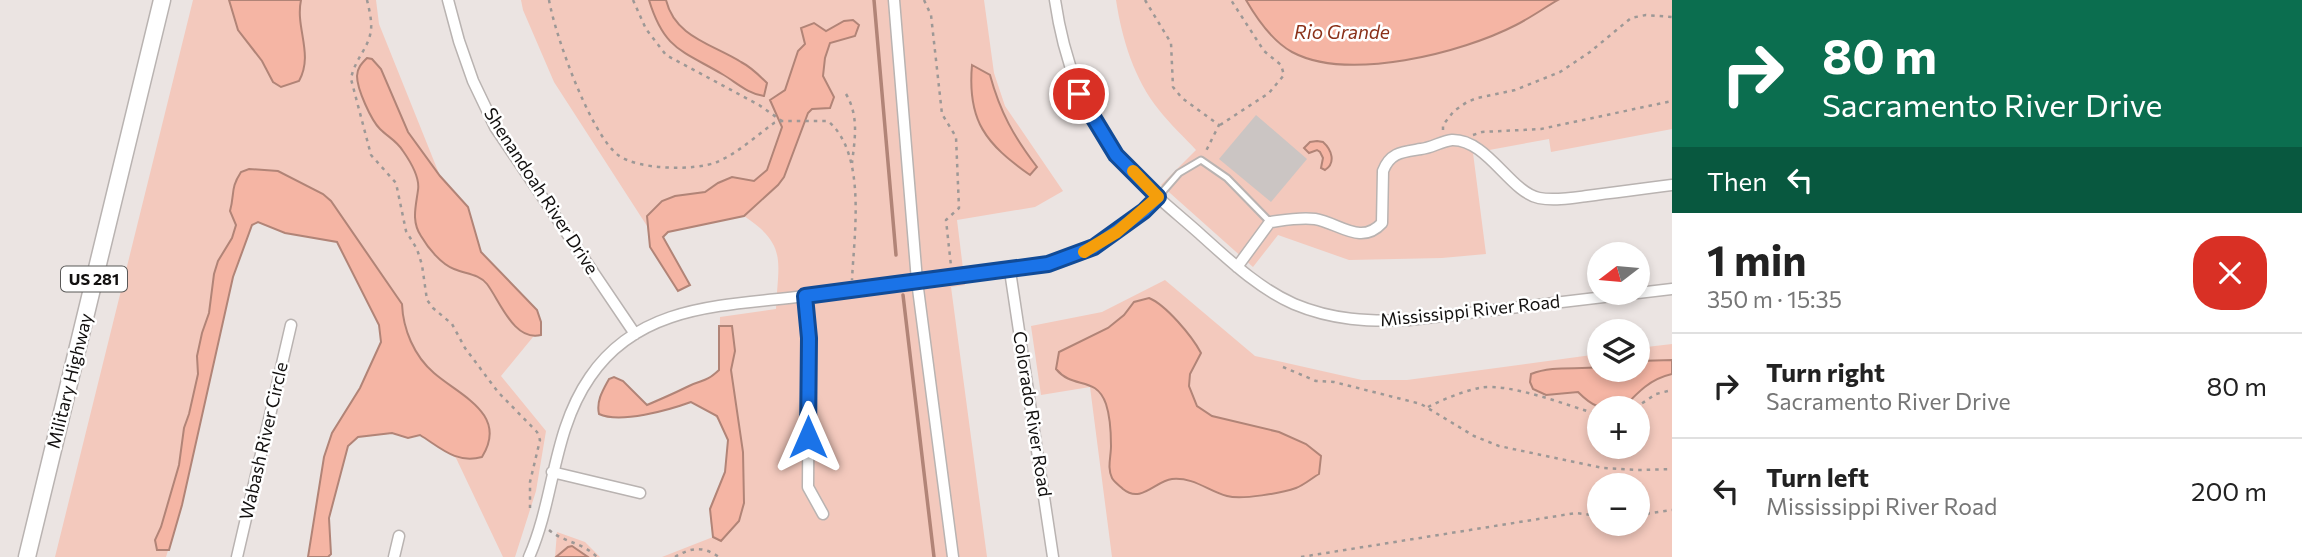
<!DOCTYPE html>
<html lang="en">
<head>
<meta charset="utf-8">
<style>
  body { margin:0; font-family:Commissioner,sans-serif; background:#f6f6f6; color:#222; height:100vh; display:flex; flex-direction:column; font-size:26px; white-space:nowrap }
  * { box-sizing:border-box; margin:0 }
  p { font-size:23px; color:#767676 }
  .icon { flex:none; width:38px; height:38px; fill:none; stroke:currentColor; stroke-width:2; stroke-linecap:round; stroke-linejoin:round }
  .map { position:relative; flex:1; overflow:hidden }
  .drawer { display:flex; flex-direction:column; background:#fff; width:630px }
  .drawer>* { flex:none }
  .banner { background:#0b6e4f; color:#fff; overflow:hidden }
  .needle { width:46px; rotate:254deg }
  .controls { position:absolute; left:1587px; top:242px; display:grid; gap:14px }
  .controls a { display:grid; place-items:center; width:63px; height:63px; border-radius:50%; background:#fff; box-shadow:0 4px 10px #0003; font-size:35px }
  .pin { position:absolute; display:grid; place-items:center; width:60px; height:60px; color:#fff; margin:-30px; border:4px solid #fff; border-radius:50%; box-shadow:0 2px 7px #0007 }
  .me { position:absolute; width:77px; margin:-38px; rotate:0deg; stroke-linejoin:round; filter:drop-shadow(0 0 5px #0008) }
  .turn { display:flex; align-items:center; gap:24px; height:147px; padding:0 35px; font-size:32px }
  .turn .icon { width:91px; height:91px; stroke-width:2.5 }
  .turn b { display:block; font-size:49px; line-height:60px }
  .then { display:flex; align-items:center; height:66px; padding:0 35px; background:#0003; gap:14px; font-size:26px }
  .round { display:grid; place-items:center; flex:none; width:74px; height:74px; border-radius:28px; background:#f6f6f6 }
  .headline { display:flex; align-items:center; justify-content:space-between; height:119px; padding:0 35px }
  h1 { font-size:42px; font-weight:700; line-height:52px }
  ul { padding:0; list-style:none }
  li { display:flex; align-items:center; gap:21px; height:105px; padding:0 35px; border-top:2px solid #e0e0e0 }
  li div { flex:1 }
  li b { display:block; font-size:26px }
  li em { font-style:normal }
  main { display:flex; flex:1; min-height:0 }
  .map>svg:first-child { display:block }
  .green { fill:#f3c9bd; fill-rule:evenodd }
  .water { fill:#f5b5a4; stroke:#b18477; stroke-width:2 }
  .lines { fill:none; stroke-linecap:round; stroke-linejoin:round }
  .stream { stroke:#b18477; stroke-width:3.5 }
  .building { fill:#cbc5c3 }
  .service-casing { stroke:#b9b3b1; stroke-width:9 }
  .minor-casing { stroke:#b9b3b1; stroke-width:13 }
  .primary-casing { stroke:#b9b3b1; stroke-width:19 }
  .path { stroke:#9d9896; stroke-width:2.5; stroke-dasharray:3.5 5; stroke-linecap:butt }
  .service { stroke:#fff; stroke-width:5 }
  .minor { stroke:#fff; stroke-width:10 }
  .primary { stroke:#fff; stroke-width:16 }
  .route-casing { stroke:#114b97; stroke-width:18 }
  .route { stroke:#1a73e8; stroke-width:12 }
  .slow { stroke:#f59e0b; stroke-width:12 }
  .labels { text-anchor:middle; stroke-width:5; stroke-linejoin:round; paint-order:stroke }
  .shield { fill:#fff; stroke:#595857; stroke-width:2 }
  .shield-label { font-size:16px; font-weight:bold; fill:#12100f }
  .street-label { font-size:18px; fill:#12100f; stroke:#fff }
  .water-label { font-size:19px; font-style:italic; fill:#8a3018; stroke:#fff }
</style>
</head>
<body>
<main>
<div class="map">
<svg width="1672" height="557" viewBox="0 0 1672 557">
  <rect width="100%" height="100%" fill="#ebe4e2"/>
  <path class="green" d="M193,0h183l3,24 61,152 28,31 13,45 56,58 4,12v13l-8,2 -32,39 45,55 -10,60 -21,66h-12l-47,-99 -35,-23 -13,3 -16,-5 -34,4 -10,10 -19,71 2,36 -3,3h-20l16,-100 8,-25 28,-44 20,-45v-18l-43,-83 -52,-9 -27,-11 -6,3 -19,52 -51,228 -16,52h-111z
    M521,0h463l10,73 11,33 58,85 -28,16 -78,13 8,65 -14,2 36,270h-325l51,-20c-1,-8 -4,-19 -3,-28 2,-12 11,-24 15,-36 9,-33 0,-59 -34,-71 -22,8 -71,22 -92,12 -3,-13 4,-24 10,-35l5,-2 9,4 24,24c22,-10 54,-19 72,-34l1,-54 56,-8c2,-47 12,-64 -32,-93l-76,16 -5,5 27,48 -12,6 -28,-44 -3,-21 -93,-144 -31,-72z
    M1116,0h130l20,30 249,-4 43,-26h114v129l-121,23 -2,-13 -76,14 13,101 -44,4 -93,2 -71,-25 -25,32 -92,-82 35,-35c-12,-13 -26,-26 -37,-40 -25,-31 -37,-71 -43,-110z
    M1165,280l90,76 107,24h45l192,-26 1,15h38v-21l34,-4v213h-560l-22,-170 -49,8 -10,-69 71,-14zM1600,408h38v38h-38zM1600,485h38v38h-38z
    M557,532l28,10 15,15h-45z"/>
  <path class="water" d="M229,0h72c-6,28 13,54 -2,81l-18,6 -8,-5 -11,-21 -24,-31z
    M649,0h17c9,37 46,44 75,62 10,5 18,13 26,21l-3,13c-16,-2 -28,-14 -42,-22 -41,-24 -58,-25 -73,-74z
    M1246,0h312c-14,8 -28,18 -42,25 -54,28 -168,57 -224,27 -20,-11 -35,-33 -46,-52z
    M853,20l6,5 -4,11 -25,7 -5,15 -2,18 11,21 -4,11 -18,1 -4,4 -24,64 -6,8 -34,31 -76,16 -5,5 27,48 -12,6 -28,-44 -3,-31 15,-15 13,-5 30,-4 13,-9 14,-6 22,4 13,-11 15,-43 -12,-27 15,-10 13,-39 7,-7 -4,-16 13,-5 12,8 18,-10z
    M367,58l5,1 9,10 27,63 32,44 28,31 13,45 56,58 4,12v13c-27,7 -41,-34 -54,-51 -8,-10 -21,-10 -33,-15 -13,-5 -26,-21 -33,-33 -10,-15 -5,-30 -3,-46 2,-12 -8,-29 -15,-39 -6,-10 -15,-14 -23,-22 -9,-9 -23,-40 -23,-53 0,-8 5,-13 10,-18z
    M972,65l18,10c10,37 24,62 47,92l-7,8c-44,-31 -63,-54 -58,-110z
    M1317,141l6,1c9,8 13,21 2,28l-4,-2 2,-10 -3,-6 -3,-2 -8,3 -5,-5 6,-6z
    M249,169l29,2 45,23 8,7 71,103c1,25 12,52 32,69 25,22 75,41 48,84 -26,7 -41,-9 -62,-22l-12,3 -16,-5 -34,4 -10,9 -19,72 2,36 -3,3h-20l16,-100 8,-24 28,-45 21,-46 -2,-17 -42,-83 -52,-9 -27,-11 -6,3 -19,52 -51,228 -13,45h-12l-2,-10 6,-13 18,-62 5,-37 5,-14 9,-40 -1,-18 5,-23 7,-20 5,-39 4,-13 14,-23 4,-13 -6,-14c5,-18 0,-22 11,-39z
    M1149,298c17,7 43,38 52,55l-11,21 -1,12 8,20 15,10 67,16 27,12 15,12 -2,18c-7,4 -15,11 -23,14 -14,5 -54,12 -69,8 -19,-5 -33,-19 -55,-17 -17,2 -31,25 -49,10 -3,-3 -9,-7 -11,-11 -5,-10 -1,-21 -1,-32 0,-13 -1,-30 -5,-42 -10,-29 -33,-14 -50,-35l3,-17 49,-24 16,-13 10,-13z
    M719,326h13l3,25 -4,19 12,82 1,51 -5,18 -18,20 -8,-4 -3,-28 15,-37 3,-32 -11,-24 -26,-14c-22,8 -71,22 -92,12 -3,-13 4,-24 10,-35l5,-2 9,4 24,24c14,-6 28,-12 42,-19 14,-7 16,-3 30,-16z
    M1672,360v14c-22,5 -34,18 -49,34 -23,0 -28,1 -45,-16l-32,3 -13,-6 -3,-7 1,-8c22,-9 46,-4 68,-7l1,2h38v-8z
    M572,546l16,11h-32l12,-10z"/>
  <g class="lines">
    <path class="stream" d="M874,0l22,255
      M903,295l31,262"/>
  </g>
  <path class="building" d="M1256,115l51,44 -36,43 -52,-43z"/>
  <g class="lines">
    <defs>
      <path id="service" d="M1158,197l21,-24 22,-13 26,18 43,44"/>
      <path id="minor" d="M448,0l11,41 14,40 22,46 140,207
        M894,0l23,281 36,276
        M1055,0c8,55 26,108 60,153 22,29 57,56 85,81 29,26 58,54 94,70 38,16 75,18 115,16l263,-31
        M1237,267l33,-45c15,-2 30,-5 45,-3 24,4 46,27 67,4l1,-52c7,-19 20,-19 38,-22 10,-1 21,-8 31,-9 35,-1 58,52 87,58 15,3 33,0 48,-2 28,-4 57,-7 85,-11
        M1010,271l43,286
        M805,296l4,42 -1,149 15,27
        M552,472l88,21
        M237,557l54,-232
        M394,557l5,-21
        M529,557c26,-59 23,-125 61,-180 50,-74 136,-71 215,-81 49,-6 98,-14 147,-20 38,-4 78,-5 115,-17 35,-12 65,-37 91,-62"/>
      <path id="primary" d="M27,557l135,-557"/>
    </defs>
    <use href="#service" class="service-casing"/>
    <use href="#minor" class="minor-casing"/>
    <use href="#primary" class="primary-casing"/>
    <path class="path" d="M367,0c2,9 5,20 4,30 -2,18 -17,30 -20,49l20,76 25,28 10,48 11,18 5,16 5,35 6,8 19,16 13,24 33,44 39,40 3,8 -10,42v26
      M549,0c6,35 41,133 69,155 20,15 76,16 99,7 21,-9 39,-26 57,-39l8,-2h46c39,33 26,113 24,159
      M633,0l13,29 20,26 93,50 23,16
      M924,0l7,15 11,99 14,23 3,71 -13,12 5,46
      M1145,0l26,43 2,44 9,11 37,27 -14,28
      M846,94c13,22 9,44 6,69
      M1220,125l49,-32 15,-18 -3,-10 -17,-14 -33,-51
      M1443,130v-5l11,-14 13,-9 10,-4 38,-8 45,-18 30,-20 41,-34 15,-3 26,2
      M1473,135l9,-3 59,-3 131,-28
      M1283,367l33,14 18,1 87,22 53,32 25,10 104,22 35,2 34,-1
      M1428,407c16,-8 33,-15 51,-19 31,-6 89,18 121,27
      M1635,408l21,-14 16,-4
      M1638,515l34,-5
      M549,530c16,13 33,12 48,27
      M675,557c17,-10 28,-11 44,0
      M1301,557l275,-44 24,3"/>
    <use href="#service" class="service"/>
    <use href="#minor" class="minor"/>
    <use href="#primary" class="primary"/>
  </g>
  <g class="lines">
    <defs>
      <path id="route" d="M808,437l1,-99 -4,-42 243,-32 46,-17 50,-36 14,-14 -42,-42 -37,-61"/>
    </defs>
    <use href="#route" class="route-casing"/>
    <use href="#route" class="route"/>
    <path class="slow" d="M1084,252l33,-20 41,-35 -25,-26"/>
  </g>
  <g class="labels">
    <rect class="shield" x="61" y="266.5" width="66" height="25" rx="5"/>
    <g class="shield-label">
      <text x="94" y="285">US 281</text>
    </g>
    <g class="street-label">
      <text transform="translate(541 191) rotate(57)" y="6">Shenandoah River Drive</text>
      <text transform="translate(1470 311) rotate(-6)" y="6">Mississippi River Road</text>
      <text transform="translate(70 381) rotate(-76)" y="6">Military Highway</text>
      <text transform="translate(1032 414) rotate(81)" y="6">Colorado River Road</text>
      <text transform="translate(264 441) rotate(-77)" y="6">Wabash River Circle</text>
    </g>
    <g class="water-label">
      <text x="1342" y="39">Rio Grande</text>
    </g>
  </g>
</svg>
<div class="controls">
<a><svg class="needle" viewBox="-14 -14 28 28"><path d="M0-13l5 13h-10z" fill="#e53935"/><path d="M0 13l5-13h-10z" fill="#767676"/></svg></a>
<a><svg class="icon" aria-label="layers" viewBox="0 0 24 24"><path d="M12 4l9 5-9 5-9-5zM3 14l9 5 9-5"/></svg></a>
<a>+</a>
<a>−</a>
</div>
<div class="pin" style="left:1079px;top:94px;background:#d93025"><svg class="icon" aria-label="arrive" viewBox="0 0 24 24"><path d="M6 21V4h12l-3 4 3 4H6"/></svg></div>
<svg class="me" style="left:808px;top:437px" viewBox="-20 -20 40 40"><path d="M0-17L14 15 0 8-14 15z" fill="#1a73e8" stroke="#fff" stroke-width="4"/></svg>
</div>
<section class="drawer">
<div class="banner">
<div class="turn"><svg class="icon" aria-label="right" viewBox="0 0 24 24"><path d="M7 20v-9h11M14 6l5 5-5 5"/></svg><div><b>80 m</b>Sacramento River Drive</div></div>
<div class="then">Then<svg class="icon" aria-label="left" viewBox="0 0 24 24"><path d="M17 20v-9H6M10 6l-5 5 5 5"/></svg></div>
</div>
<div class="headline"><div><h1>1 min</h1><p>350 m · 15:35</p></div><a class="round" style="background:#d93025;color:#fff"><svg class="icon" aria-label="close" viewBox="0 0 24 24"><path d="M6 6l12 12M18 6L6 18"/></svg></a></div>
<ul>
<li><svg class="icon" aria-label="right" viewBox="0 0 24 24"><path d="M7 20v-9h11M14 6l5 5-5 5"/></svg><div><b>Turn right</b><p>Sacramento River Drive</p></div><em>80 m</em></li>
<li><svg class="icon" aria-label="left" viewBox="0 0 24 24"><path d="M17 20v-9H6M10 6l-5 5 5 5"/></svg><div><b>Turn left</b><p>Mississippi River Road</p></div><em>200 m</em></li>
</ul>
</section>
</main>
</body>
</html>
